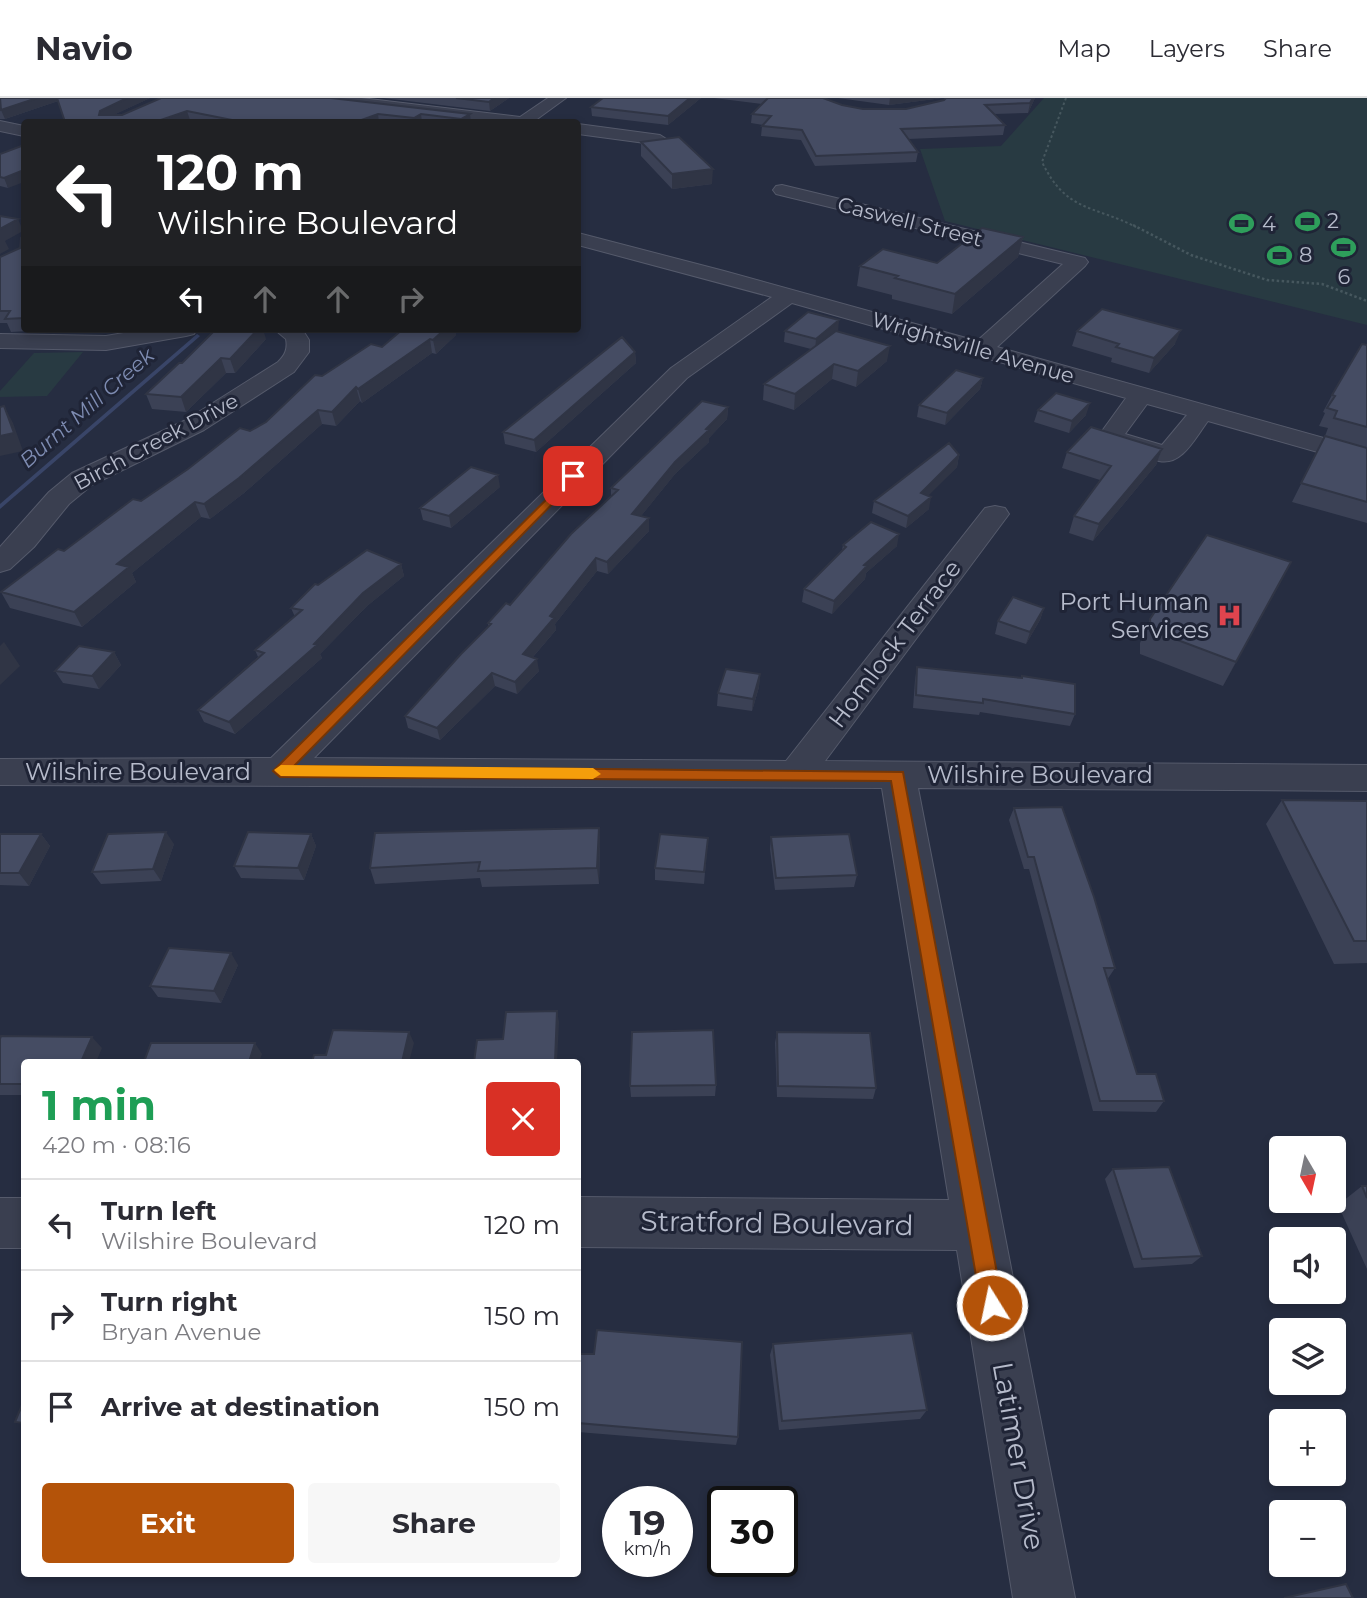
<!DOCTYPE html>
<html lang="en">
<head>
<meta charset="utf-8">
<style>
  body { margin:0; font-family:Montserrat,sans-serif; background:#f7f7f7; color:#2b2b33; height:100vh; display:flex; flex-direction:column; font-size:26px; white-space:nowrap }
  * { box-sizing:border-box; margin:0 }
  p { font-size:23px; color:#7c7c81 }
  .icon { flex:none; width:38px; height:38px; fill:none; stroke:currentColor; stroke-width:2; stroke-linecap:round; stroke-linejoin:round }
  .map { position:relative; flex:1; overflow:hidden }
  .drawer { position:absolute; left:21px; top:961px; width:560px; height:518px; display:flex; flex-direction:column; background:#fff; border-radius:7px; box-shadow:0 4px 10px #0003 }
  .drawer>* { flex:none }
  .banner { position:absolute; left:21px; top:21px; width:560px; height:214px; border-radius:7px; box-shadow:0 4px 10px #0003; background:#202124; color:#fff; overflow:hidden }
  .needle { width:46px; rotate:171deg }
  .tools { position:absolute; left:1269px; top:1038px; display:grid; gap:14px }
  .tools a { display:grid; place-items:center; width:77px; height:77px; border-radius:7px; background:#fff; box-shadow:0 4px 10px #0003; font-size:35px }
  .speed { position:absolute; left:602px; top:1388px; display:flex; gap:14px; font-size:35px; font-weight:700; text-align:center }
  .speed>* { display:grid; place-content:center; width:91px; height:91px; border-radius:50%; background:#fff; box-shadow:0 4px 10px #0003; line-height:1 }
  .speed small { font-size:18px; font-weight:400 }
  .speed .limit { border:4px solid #111; border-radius:10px; background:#fff; color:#111 }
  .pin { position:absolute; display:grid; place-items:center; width:60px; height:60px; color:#fff; margin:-30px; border-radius:14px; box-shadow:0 4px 10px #0006 }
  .me { position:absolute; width:77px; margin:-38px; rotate:350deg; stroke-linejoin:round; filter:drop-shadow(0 0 5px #0008) }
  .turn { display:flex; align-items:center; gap:24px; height:147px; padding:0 21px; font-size:32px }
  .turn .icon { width:91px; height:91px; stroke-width:2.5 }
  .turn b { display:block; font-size:49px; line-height:60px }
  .lanes { display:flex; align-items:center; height:66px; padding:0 21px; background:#0003; justify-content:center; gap:35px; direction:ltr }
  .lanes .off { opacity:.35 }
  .round { display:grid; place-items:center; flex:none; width:74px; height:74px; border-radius:7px; background:#f7f7f7 }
  .overview { display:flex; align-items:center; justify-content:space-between; height:119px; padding:0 21px }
  h1 { font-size:42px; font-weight:700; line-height:52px; color:#1e9e55 }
  .primary-button { display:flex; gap:14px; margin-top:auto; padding:14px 21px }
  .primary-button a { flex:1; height:80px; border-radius:7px; background:#b45309; color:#fff; font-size:28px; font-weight:700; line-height:80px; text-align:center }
  .primary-button a+a { background:#f7f7f7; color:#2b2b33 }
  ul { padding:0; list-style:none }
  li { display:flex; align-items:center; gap:21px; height:91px; padding:0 21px; border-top:2px solid #e1e1e2 }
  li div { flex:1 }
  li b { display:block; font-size:26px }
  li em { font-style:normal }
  header { display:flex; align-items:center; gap:42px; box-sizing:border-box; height:98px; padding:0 35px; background:#fff; border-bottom:2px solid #e1e1e2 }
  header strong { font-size:33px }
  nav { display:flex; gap:38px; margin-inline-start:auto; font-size:24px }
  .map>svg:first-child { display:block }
  .green { fill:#283a42 }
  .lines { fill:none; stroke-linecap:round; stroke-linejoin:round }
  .stream { fill:#394568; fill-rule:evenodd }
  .minor-casing { stroke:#555a6b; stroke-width:2 }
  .path-far1 { stroke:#46575e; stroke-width:2; stroke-dasharray:2.5 2.5; stroke-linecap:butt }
  .path { stroke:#46575e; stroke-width:2.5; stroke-dasharray:2.5 2.5; stroke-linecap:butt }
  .minor { fill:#3a3f50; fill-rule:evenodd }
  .wall { fill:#3b4155 }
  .shaded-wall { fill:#303545 }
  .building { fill:#454c63; stroke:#303545; stroke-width:2 }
  .route { fill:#b45309; stroke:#753606; stroke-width:2 }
  .slow { fill:#f59e0b }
  .labels { text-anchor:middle; stroke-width:6; stroke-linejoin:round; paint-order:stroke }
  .far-poi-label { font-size:21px; fill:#b6bbcb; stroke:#1f2436; text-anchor:start }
  .far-street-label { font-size:21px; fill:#b6bbcb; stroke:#1f2436 }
  .far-water-label { font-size:21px; font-style:italic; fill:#7e8cb2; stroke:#1f2436 }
  .poi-label { font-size:24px; fill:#b6bbcb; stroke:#1f2436; text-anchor:end }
  .street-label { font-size:24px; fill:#b6bbcb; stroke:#1f2436 }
  .near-street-label { font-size:28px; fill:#b6bbcb; stroke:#1f2436 }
</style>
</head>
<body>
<header>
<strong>Navio</strong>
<nav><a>Map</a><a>Layers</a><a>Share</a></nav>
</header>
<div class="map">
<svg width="1367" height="1500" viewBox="0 0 1367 1500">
  <rect width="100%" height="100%" fill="#262d41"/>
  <path class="green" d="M1044,0h323v227l-422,-104 -25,-72 81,-3z
    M83,254l-36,44 -47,1v-6l34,-38z"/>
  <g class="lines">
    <path class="stream" d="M197,236l3,2 -1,1 -199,172v-5z"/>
    <defs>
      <path id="minor" d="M314,0h47l159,19 28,-19h18l-33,24h-45l-166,-19z
        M0,23l24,5v10l-24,-5z
        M578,26l82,11 8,5 -8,5 -82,-11z
        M782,87l303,73 3,4 -3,4 -88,81 370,103v16l-159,-45c-13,17 -26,45 -49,40l-58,-18 -4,-5 29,-40 -334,-95 -105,75 -373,380 472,3 199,-253 10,-2 10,2 4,6 -184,247 542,4v26l-449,-3 157,810h-62l-56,-348 -379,-3v-50l371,3 -67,-412 -882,-3v-26l271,-1 400,-390 101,-71 -194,-52v-12l146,38 253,70 86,-77 -287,-70 -3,-4 3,-4zM1147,306l40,11 -25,30 -37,-11z
        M147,231h50l-3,5 -8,2 -80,14 -106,-2v-14l106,2z
        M274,231h28l7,11v12l-15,20 -90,58 -112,55 -23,19 -35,43 -24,22 -10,3v-25l49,-55 23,-19 114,-53 92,-58c7,-7 10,-13 8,-23z
        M0,1100h24v50h-24z"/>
    </defs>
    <use href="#minor" class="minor-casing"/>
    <path class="path-far1" d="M1066,0l-24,64c24,50 51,43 94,65"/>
    <path class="path" d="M1133,127l58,30 76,25 55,4 45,17"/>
    <use href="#minor" class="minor"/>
  </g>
  <path class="wall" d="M0,0h150l-37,17h9l39,-17 309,16 1,8h-269l-12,-2 -7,2h-118l-7,-21 -53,18h-5z
    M383,0h126l-19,13z
    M701,0l-33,27 -76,-9 -1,-9z
    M714,0h109l19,7 21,4h43l129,-11 -7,15 -34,1 11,11 -2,10 -95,4 10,13 -2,10 -101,4 -14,-26 -40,-4 1,-10 1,-1 -12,-2 1,-9 10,-10z
    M838,0h104l-53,7z
    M641,44l71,42 -40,5 -31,-33z
    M0,56l8,34 -8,-2z
    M1023,139l-5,20 -66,57 -60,-15v-4l-35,-9 3,-20 77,-3z
    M24,141v90h34l-47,3 -4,-9h-7v-66l20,-9z
    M785,233h53l49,30 -31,26 -24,-8 -38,31 -31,-10 1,-16 47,-35 -27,-7z
    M1077,233l98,13 -26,29 -38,-11 1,-4 -40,-12z
    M456,237l-20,19 -4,-1 -70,50 -2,-2 -24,25 -14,-2 -78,69 -34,26 -9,-2 -69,56 4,9 -54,45 -72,-19 -9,-16 140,-91 125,-79 56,-46 60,-29z
    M266,241l-31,34h-9l-40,39 -34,-3 -6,-15 36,-31z
    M1367,247v103l-42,-12 3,-8 -9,-2 6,-13 -2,-1 9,-17z
    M635,254l1,11 -100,89 -31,-8 -2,-12z
    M983,280l-3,11 -35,36 -28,-8 2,-12z
    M728,309l-1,12 -18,19v4l-34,32 -34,42 8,2v13l-41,43 -11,-3 -42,53 1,6 -23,27 6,14 -22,23 -22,-8 -55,54 -32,-12 -3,-12 83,-89v-4l22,-18 101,-109v-8z
    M1038,312l48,5 -17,18 -35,-11z
    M1325,338l42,12v75l-75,-21z
    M1162,351l-6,16 -63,76 -24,-8 5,-17 26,-36 -38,-12 5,-16z
    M959,357l-2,12 -29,28 1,14 -23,19 -34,-15 2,-12z
    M500,389l-49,41 -28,-8 -3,-12z
    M843,447l54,1 -31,27 -1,6 -33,35 -30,-12 2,-13 38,-39z
    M1291,464l-68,124 -83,-32v-11l10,-24z
    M401,466l3,12 -37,30 -47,48 2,4 -87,76 -31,-12 -6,-12 60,-53 -3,-7 40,-33 -4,-9 27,-23z
    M1044,510l-4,12 -14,24 -31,-10 3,-13z
    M114,554l7,13 -22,24 -36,-6 -8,-12z
    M917,569l158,47 -5,12 -90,-14 -1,3 -66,-7 2,-28z
    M760,576l-1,13 -7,24 -35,-5 1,-13z
    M1282,702l85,1v162l-33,1 -68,-140z
    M1014,710l101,160 -8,12 30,94 27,27 -8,11 -63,-1 -64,-242h-5l-15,-49z
    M599,730l1,16 -1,40 -117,3 -2,-9 -105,6 -5,-16z
    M0,736h41l9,12 -21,40 -29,-1z
    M311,736l5,12 -12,34 -63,-2 -7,-12z
    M771,739l86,38 -3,12 -79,3 -5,-41z
    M708,740l-4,46 -49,-4v-12z
    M174,746l-13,37 -60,3 -9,-12z
    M238,867l-17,38 -63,-6 -8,-11z
    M777,934l99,56 -3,11 -96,-2 -2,-54z
    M0,941l102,9 -78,14v33h-24z
    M716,987l-1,11 -84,1 -1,-11z
    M1113,1071l89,87 -10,8 -58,4 -29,-89z
    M1362,1088h5v83l-29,-64z
    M773,1246l154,66 -7,9 -141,11 -9,-75z
    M578,1256l160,83 -2,8 -158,-13z"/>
  <path class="shaded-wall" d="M37,0h20l1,3 -53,18 -4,-9z
    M127,0h23l-47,22 -4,-5 1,-4z
    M494,0h15l-19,13 -1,-9z
    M690,0h11l-33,27v-9z
    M890,0h52l-53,7z
    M1033,0h2l-7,15 2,-10z
    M187,13l3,9 -7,2h-28z
    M378,16l1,8h-23z
    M421,16l1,8h-7l-1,-4z
    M470,16l1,8h-9l-1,-3z
    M713,71l-1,15 -40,5v-15z
    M24,72v12l-16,6 -4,-10z
    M18,121l5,12 -18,10 4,8 -9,5v-25z
    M1023,139l-5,20 -66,57 3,-20z
    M839,222l-1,12 -23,19 1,-12z
    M258,231h5l3,10 -31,34 -5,-14z
    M445,231h11v6l-20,19 -3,-14z
    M1181,232l-6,14 -26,29 5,-15z
    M430,241l2,14 -70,50 -4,-14z
    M890,248l-3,15 -31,26 2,-16z
    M635,254l1,11 -100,89 -2,-12z
    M221,260l5,15 -40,39 -5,-15z
    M834,266l-2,15 -38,31 1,-16z
    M983,280l-3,11 -35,36 2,-12z
    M356,289l4,14 -24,25 -4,-14z
    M1090,305l-4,12 -17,18 3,-12z
    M4,308l9,17 10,28 -23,5v-20z
    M728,309l-1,12 -18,19v4l-34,32 -42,52 -1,-12 43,-52z
    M318,312l4,14 -78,69 -34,26 -6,-15z
    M1162,351l-6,16 -63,76 6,-17z
    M959,357l-2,12 -38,38 2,-12z
    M498,377l2,12 -49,41 -2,-12z
    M931,399l-2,12 -23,19 2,-12z
    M195,404l6,15 -69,56 4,9 -54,45 -8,-15 43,-48z
    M649,420v13l-41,43 -1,-12z
    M899,436l-2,12 -31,27 -1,6 -33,35 2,-13 30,-36z
    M596,460l1,13 -42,53 1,6 -31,36 -2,-12 27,-38z
    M1291,464l-13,25 -55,99 13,-24z
    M401,466l3,12 -37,30 -47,48 2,4 -87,76 -6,-12 85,-78 49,-51z
    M1044,510l-4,12 -14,24 4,-12z
    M4,544l16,24 -20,19v-39z
    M114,554l7,13 -22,24 -7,-13z
    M537,561l2,12 -22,23 -2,-12z
    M492,575l3,13 -55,54 -3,-12z
    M760,576l-1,13 -7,24 1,-12z
    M599,730l1,16 -1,40 -2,-16z
    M166,734l8,12 -13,37 -8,-12z
    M41,736l9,12 -21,40 -10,-13z
    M311,736l5,12 -12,34 -6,-12z
    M231,855l7,12 -17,38 -7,-12z
    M557,913l2,11 -2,40h-2z
    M409,934l5,11 -5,19h-7z
    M92,939l10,11 -6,14h-15z
    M255,945l7,11 -3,8h-10z"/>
  <path class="building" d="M0,0h37l-36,12z
    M57,0h70l-27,13 -1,4h23l39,-17h170l139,16 -9,5 -40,-5 -7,4 -36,-4 -22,8h-114l-55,-11 -32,11h-90z
    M456,0h38l-5,4z
    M603,0h87l-22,18 -77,-9z
    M768,0h55l19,7 21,4h43l38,-9 2,-2h87l-3,5 -45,2 20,20 -104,4 17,23 -102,4 -14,-26 -40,-4 9,-10 -19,-2z
    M679,39l34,32 -41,5 -31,-32z
    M24,47v25l-20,8 -4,-1v-23z
    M0,118l18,3 -18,10z
    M982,130l41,9 -68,57 -60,-16 3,-2 -38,-10 23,-17 54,14z
    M21,140l3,1v79l-19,1 5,-8h-10v-54l20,-9z
    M1102,211l79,21 -27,28 -38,-11 3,-3 -42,-13z
    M808,214l31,8 -23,19 -31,-8z
    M216,231h42l-28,30 -9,-1 -40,39 -35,-3 33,-31h3z
    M403,231h42l-12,11 -3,-1 -72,50 -2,-2 -24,25 -14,-2 -79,68 -35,26 -9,-2 -78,62 12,3 -55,45 -73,-20 57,-43 6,2 69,-52 8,2 47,-32 52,-41 10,3 16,-9 49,-47 7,1 49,-32 11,3z
    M836,233l54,15 -32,25 -24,-7 -39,30 -31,-10z
    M622,239l13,15 -101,88 -31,-8z
    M1362,246l5,1v82l-33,-9 3,-7 -10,-3 8,-12 -3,-1z
    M956,272l27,8 -36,35 -28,-8z
    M1056,295l34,10 -18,18 -34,-11z
    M702,303l26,6 -22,22 3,1 -34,32 -43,52 17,4 -42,44 -11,-4 -46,58 4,2 -31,36 14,5 -22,23 -23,-9 -55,55 -32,-12 56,-62 30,-30 -3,-1 18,-20 4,2 61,-71 47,-44 -7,-2z
    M4,308l10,27 -14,3v-29z
    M1091,329l71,22 -63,75 -25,-8 37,-50 -44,-14z
    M1325,338l42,12v54l-66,-19z
    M949,345l10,12 -38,38 10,4 -23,19 -34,-15z
    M471,369l27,8 -49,41 -29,-8z
    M871,424l28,12 -35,31 3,1 -33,35 -30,-12 42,-42 -3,-2z
    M1207,437l84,27 -55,100 -85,-32 -1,-11z
    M367,452l34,14 -38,29 -49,51 3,1 -88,77 -31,-12 66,-57 -9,-3 47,-40 -11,-2 24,-24 3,1z
    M1013,499l31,11 -14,24 -32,-11z
    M79,548l35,6 -22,24 -37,-5z
    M917,569l105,11v-2l53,8v30l-92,-15v4l-67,-8z
    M726,571l34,5 -7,25 -35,-6z
    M1282,702l85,1v140h-13z
    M1062,709l32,90 21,71h-11l33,106h19l8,27h-64l-66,-244h-6l-14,-49z
    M599,730l-2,40 -119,3 2,-9 -110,6 5,-35z
    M166,734l-13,37 -61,3 16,-38z
    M248,734l63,2 -13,34 -64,-2z
    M0,736h41l-22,39h-19z
    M660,736l48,4 -4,34 -49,-4z
    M849,736l8,41 -81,3 -5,-41z
    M169,850l62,5 -17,38 -64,-5z
    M557,913l-2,51h-81l3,-22 26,-1 3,-27z
    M333,932l76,2 -7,30h-90l2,-7h12z
    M713,932l3,55 -86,1 2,-54z
    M777,934l93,1 6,55 -98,-2z
    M1,938l91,1 -11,25h-57v22h-24v-45z
    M151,945h104l-6,19h-105z
    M1169,1069l33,89 -60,3 -29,-90z
    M1362,1088h5v12z
    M597,1232l145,12 -4,95 -160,-14v-69h16z
    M912,1235l15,77 -145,11 -9,-77z
    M24,1302v23l-9,-1z
    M1346,1486l7,14h-69z"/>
  <path class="route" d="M573,375l6,3 -2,3 -283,287 609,6 100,533 -4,8 -7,3 -8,-3 -3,-8 -90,-524 -611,-4 -7,-6z"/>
  <path class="slow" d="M281,667l312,3 8,6 -8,5 -312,-3 -7,-6z"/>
  <defs>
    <symbol id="stadium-bare" viewBox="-9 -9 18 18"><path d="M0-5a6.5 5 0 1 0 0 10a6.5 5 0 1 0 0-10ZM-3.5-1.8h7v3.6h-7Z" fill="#2e9e5b" stroke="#1f2436" stroke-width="2.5" paint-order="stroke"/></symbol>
    <symbol id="hospital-bare" viewBox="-9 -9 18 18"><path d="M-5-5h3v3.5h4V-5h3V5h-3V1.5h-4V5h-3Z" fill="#e0444e" stroke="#1f2436" stroke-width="2.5" paint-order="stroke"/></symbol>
  </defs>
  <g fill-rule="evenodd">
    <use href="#stadium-bare" x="1290" y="106" width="35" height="35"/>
    <use href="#stadium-bare" x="1224" y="108" width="35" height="35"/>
    <use href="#stadium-bare" x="1326" y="132" width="35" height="35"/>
    <use href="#stadium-bare" x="1262" y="140" width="35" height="35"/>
    <use href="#hospital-bare" x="1212" y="500" width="35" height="35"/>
  </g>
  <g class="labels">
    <g class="far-poi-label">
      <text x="1327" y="130">2</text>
      <text x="1262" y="133">4</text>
      <text x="1299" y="164">8</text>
      <text x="1344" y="186" text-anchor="middle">6</text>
    </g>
    <g class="far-street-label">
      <text transform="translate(910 124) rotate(14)" y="7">Caswell Street</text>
      <text transform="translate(973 250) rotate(16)" y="7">Wrightsville Avenue</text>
      <text transform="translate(156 344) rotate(-28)" y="7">Birch Creek Drive</text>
    </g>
    <g class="far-water-label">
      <text transform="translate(87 310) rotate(-41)" y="7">Burnt Mill Creek</text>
    </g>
    <g class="poi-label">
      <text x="1209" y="512">Port Human<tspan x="1209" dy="28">Services</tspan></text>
    </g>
    <g class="street-label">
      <text transform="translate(895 546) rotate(-53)" y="8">Homlock Terrace</text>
      <text x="138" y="682">Wilshire Boulevard</text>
      <text x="1040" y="685">Wilshire Boulevard</text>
    </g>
    <g class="near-street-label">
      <text transform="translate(777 1125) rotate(1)" y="10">Stratford Boulevard</text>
      <text transform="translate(1019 1358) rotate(80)" y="10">Latimer Drive</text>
    </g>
  </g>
</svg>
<div class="tools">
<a><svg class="needle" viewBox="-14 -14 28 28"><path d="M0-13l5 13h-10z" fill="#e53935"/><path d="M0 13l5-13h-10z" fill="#7c7c81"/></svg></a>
<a><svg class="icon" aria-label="sound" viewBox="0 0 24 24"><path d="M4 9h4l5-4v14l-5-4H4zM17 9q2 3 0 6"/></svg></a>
<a><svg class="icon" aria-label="layers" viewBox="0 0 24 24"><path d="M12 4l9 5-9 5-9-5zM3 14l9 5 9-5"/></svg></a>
<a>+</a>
<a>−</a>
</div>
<div class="speed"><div>19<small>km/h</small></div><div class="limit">30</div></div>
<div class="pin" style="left:573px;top:378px;background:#d93025"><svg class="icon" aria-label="arrive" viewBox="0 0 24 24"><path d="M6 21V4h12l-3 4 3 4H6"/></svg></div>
<svg class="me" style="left:992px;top:1207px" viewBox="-20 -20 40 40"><circle r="17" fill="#b45309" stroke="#fff" stroke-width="3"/><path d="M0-11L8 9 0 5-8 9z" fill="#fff"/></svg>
<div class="banner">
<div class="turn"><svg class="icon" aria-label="left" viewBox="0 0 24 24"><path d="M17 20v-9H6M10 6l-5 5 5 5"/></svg><div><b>120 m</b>Wilshire Boulevard</div></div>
<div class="lanes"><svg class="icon" aria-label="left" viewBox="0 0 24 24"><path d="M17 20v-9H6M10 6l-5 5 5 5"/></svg><svg class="icon off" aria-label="ahead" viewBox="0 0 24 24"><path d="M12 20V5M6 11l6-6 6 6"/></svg><svg class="icon off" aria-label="ahead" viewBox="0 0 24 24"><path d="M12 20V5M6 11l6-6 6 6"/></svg><svg class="icon off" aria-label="right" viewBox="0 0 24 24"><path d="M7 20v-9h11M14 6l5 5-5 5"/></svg></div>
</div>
<section class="drawer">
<div class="overview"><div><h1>1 min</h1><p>420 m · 08:16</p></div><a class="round" style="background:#d93025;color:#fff"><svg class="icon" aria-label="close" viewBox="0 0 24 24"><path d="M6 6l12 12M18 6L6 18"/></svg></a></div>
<ul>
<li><svg class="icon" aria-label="left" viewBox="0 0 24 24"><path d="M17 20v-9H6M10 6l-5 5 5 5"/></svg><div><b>Turn left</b><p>Wilshire Boulevard</p></div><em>120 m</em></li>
<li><svg class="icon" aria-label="right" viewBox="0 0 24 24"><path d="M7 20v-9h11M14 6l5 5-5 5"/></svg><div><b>Turn right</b><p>Bryan Avenue</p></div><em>150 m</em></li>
<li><svg class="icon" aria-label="arrive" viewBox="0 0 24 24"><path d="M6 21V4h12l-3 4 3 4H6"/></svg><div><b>Arrive at destination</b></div><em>150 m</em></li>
</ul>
<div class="primary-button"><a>Exit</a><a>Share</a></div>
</section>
</div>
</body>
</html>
